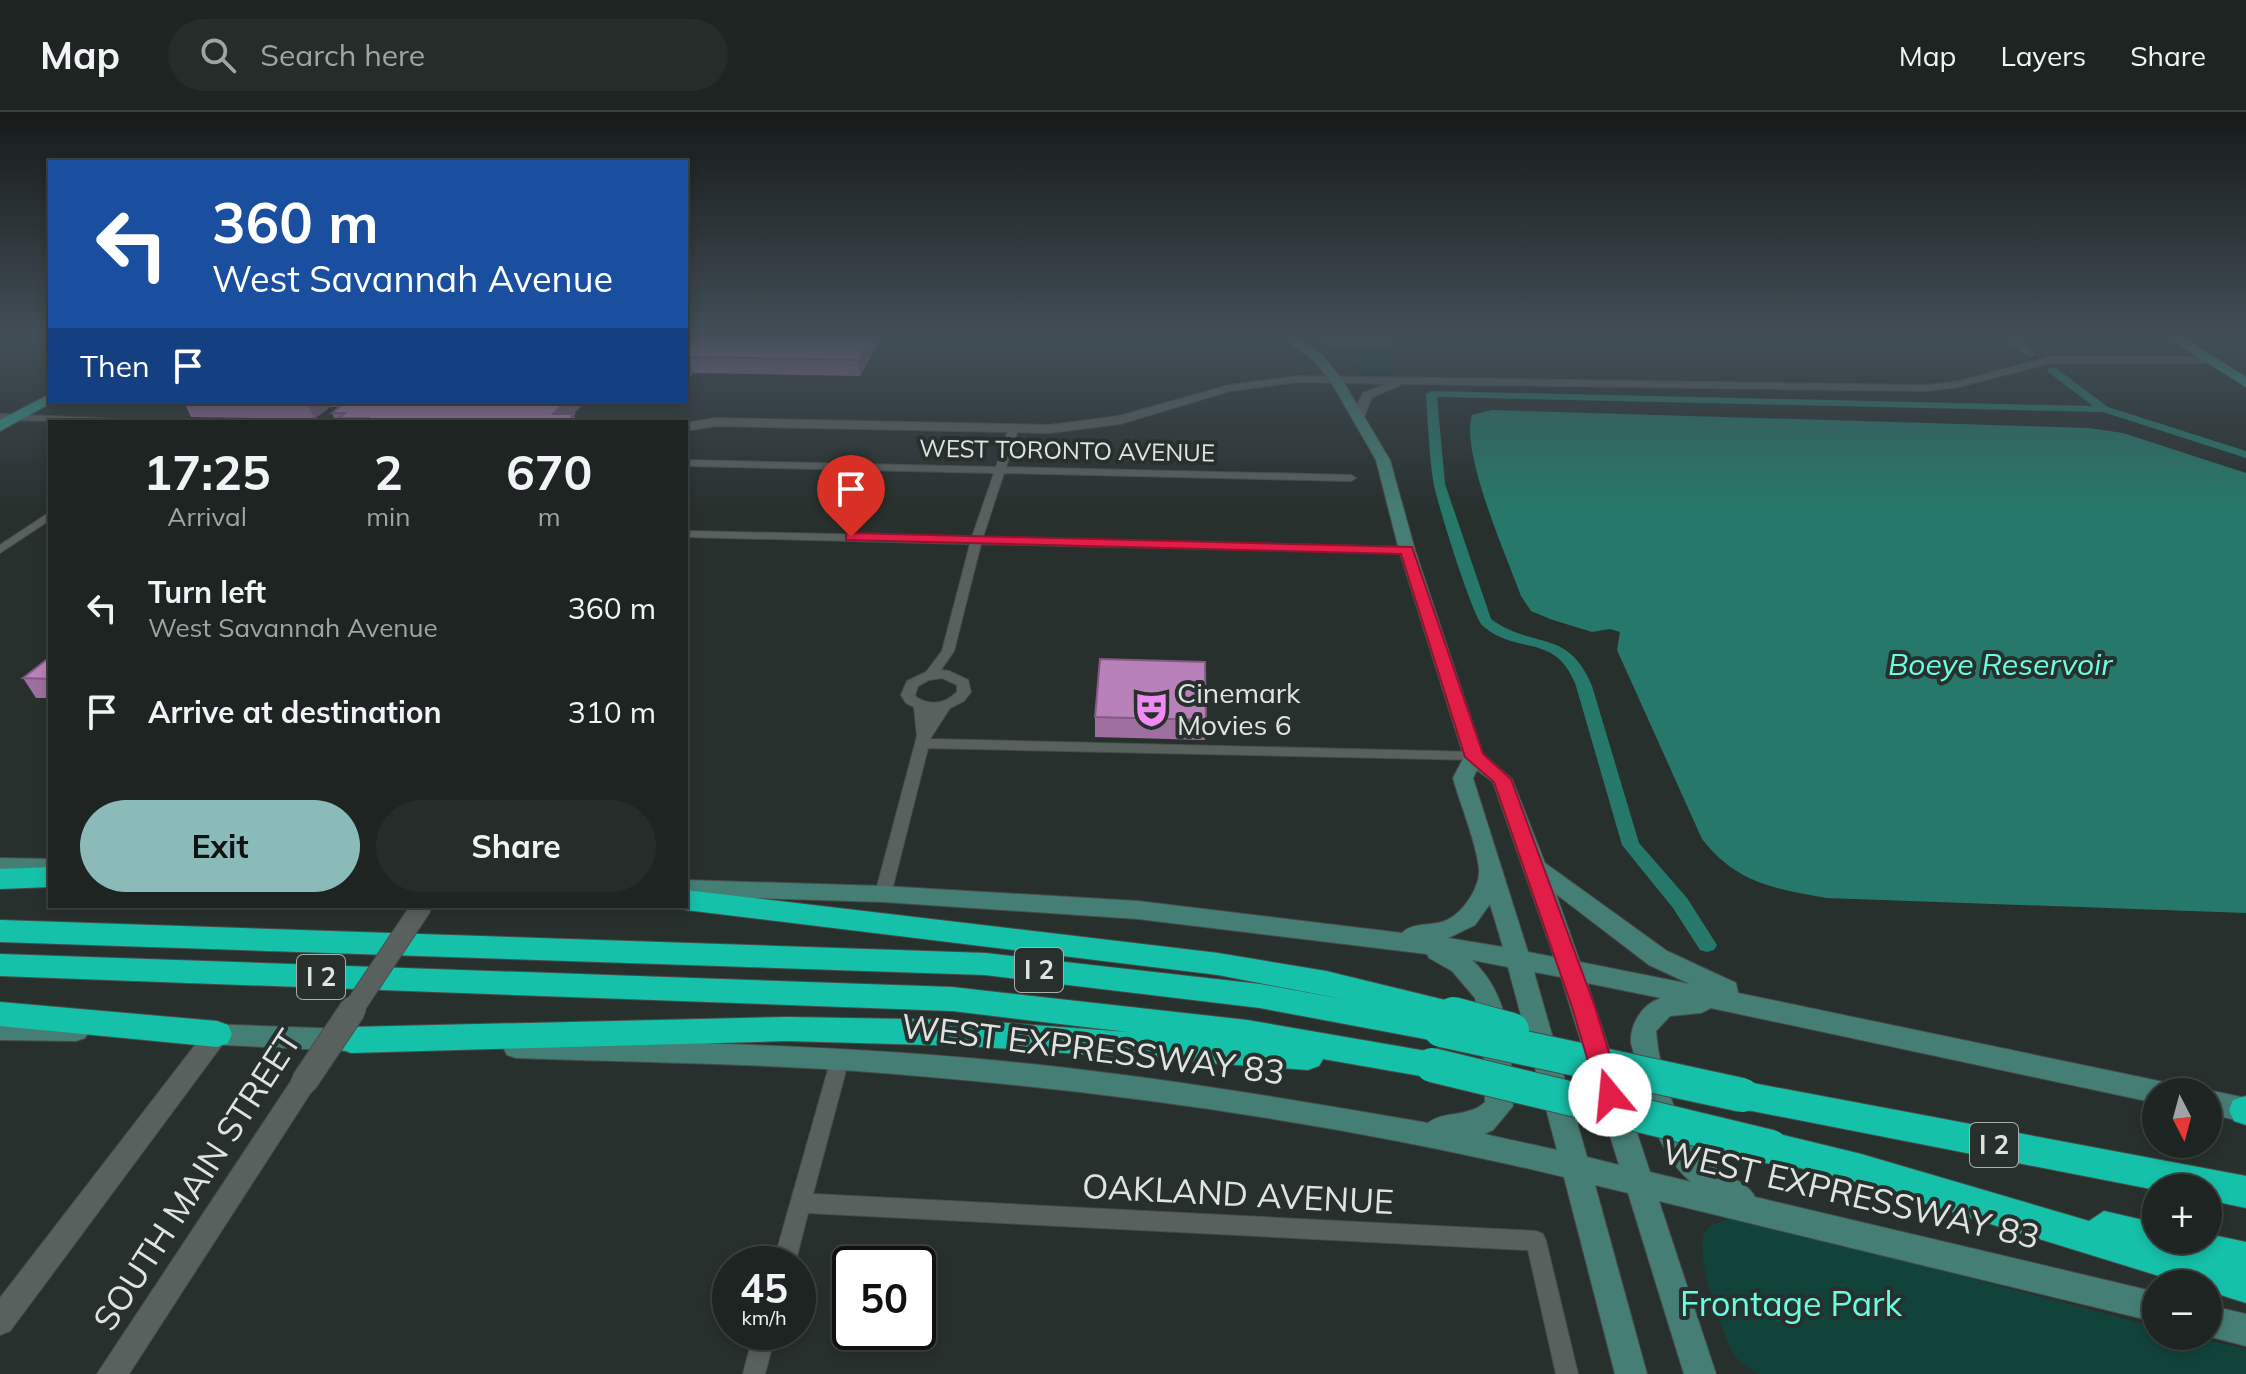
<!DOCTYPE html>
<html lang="en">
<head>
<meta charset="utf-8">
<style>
  body { margin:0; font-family:Mulish,sans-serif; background:#262c2a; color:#f1f3f6; height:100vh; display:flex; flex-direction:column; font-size:30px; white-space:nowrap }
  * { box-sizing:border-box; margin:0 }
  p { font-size:26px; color:#a1a4a5 }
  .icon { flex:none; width:44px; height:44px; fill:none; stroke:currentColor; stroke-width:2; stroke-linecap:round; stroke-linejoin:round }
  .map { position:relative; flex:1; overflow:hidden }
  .panel { position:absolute; left:48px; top:308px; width:640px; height:488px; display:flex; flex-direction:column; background:#1e2422; border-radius:0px; box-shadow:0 4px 12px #0003,0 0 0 2px #3c4140 }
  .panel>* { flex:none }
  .hud { position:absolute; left:48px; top:48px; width:640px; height:244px; border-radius:0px; box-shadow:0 4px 12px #0003,0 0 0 2px #3c4140; background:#1a4fa0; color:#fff; overflow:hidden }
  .needle { width:52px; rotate:174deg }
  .fabs { position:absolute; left:2142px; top:966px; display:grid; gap:16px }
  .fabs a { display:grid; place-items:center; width:80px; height:80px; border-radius:50%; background:#1e2422; box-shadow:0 4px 12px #0003,0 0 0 2px #3c4140; font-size:40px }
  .speed { position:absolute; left:712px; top:1134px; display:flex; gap:16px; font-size:40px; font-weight:700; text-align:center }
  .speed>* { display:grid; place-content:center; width:104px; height:104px; border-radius:50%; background:#1e2422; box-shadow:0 4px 12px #0003,0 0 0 2px #3c4140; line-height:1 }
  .speed small { font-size:20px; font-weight:400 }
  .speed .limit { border:4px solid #111; border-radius:12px; background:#fff; color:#111 }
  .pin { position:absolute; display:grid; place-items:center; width:68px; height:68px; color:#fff; margin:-82px -34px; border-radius:50% 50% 50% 0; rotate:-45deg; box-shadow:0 0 8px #0007 }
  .pin .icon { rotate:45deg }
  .me { position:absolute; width:88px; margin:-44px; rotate:343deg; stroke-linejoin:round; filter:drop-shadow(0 0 6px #0008) }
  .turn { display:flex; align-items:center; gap:28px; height:168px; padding:0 32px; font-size:36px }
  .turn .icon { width:104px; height:104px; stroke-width:2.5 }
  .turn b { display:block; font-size:56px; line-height:68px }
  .then { display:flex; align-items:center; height:76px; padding:0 32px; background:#0003; gap:16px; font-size:30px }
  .eta { display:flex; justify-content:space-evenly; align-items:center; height:136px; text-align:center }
  .eta b { font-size:48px; font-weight:700; line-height:56px }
  .cta { display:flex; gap:16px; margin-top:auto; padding:16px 32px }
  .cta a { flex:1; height:92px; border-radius:48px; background:#8bbbb9; color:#111; font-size:32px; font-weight:700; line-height:92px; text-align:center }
  .cta a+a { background:#262c2a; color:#f1f3f6 }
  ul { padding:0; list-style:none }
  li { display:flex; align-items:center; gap:24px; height:104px; padding:0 32px }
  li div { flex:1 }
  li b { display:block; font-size:30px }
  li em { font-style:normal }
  header { display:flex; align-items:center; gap:48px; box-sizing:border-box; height:112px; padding:0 40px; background:#1e2422; border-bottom:2px solid #3c4140 }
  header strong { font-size:38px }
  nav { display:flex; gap:44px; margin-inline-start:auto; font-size:28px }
  .search { width:560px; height:72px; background:#262c2a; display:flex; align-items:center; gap:20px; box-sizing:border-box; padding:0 28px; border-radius:44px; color:#a1a4a5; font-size:30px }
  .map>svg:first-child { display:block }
  .green { fill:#12433b }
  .water { fill:#26796a }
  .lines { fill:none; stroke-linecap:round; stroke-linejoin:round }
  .canal { fill:#26796a; fill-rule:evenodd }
  .minor-casing { stroke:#474d4b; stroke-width:2 }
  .tertiary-casing { stroke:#474d4b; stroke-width:2 }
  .secondary-casing { stroke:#474d4b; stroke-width:2 }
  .primary-casing { stroke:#474d4b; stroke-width:2 }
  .motorway-casing { stroke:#474d4b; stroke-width:2 }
  .minor { fill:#59615f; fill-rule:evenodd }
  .tertiary { fill:#59615f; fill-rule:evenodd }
  .secondary { fill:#457e75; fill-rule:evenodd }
  .primary { fill:#319b8b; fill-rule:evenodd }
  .motorway { fill:#16c1a9; fill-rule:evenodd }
  .tertiary-bridge-far1-casing { stroke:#474d4b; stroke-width:22; stroke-linecap:butt }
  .tertiary-bridge-casing { stroke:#474d4b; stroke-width:28; stroke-linecap:butt }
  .motorway-bridge-casing { stroke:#474d4b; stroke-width:36; stroke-linecap:butt }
  .tertiary-bridge-far1 { stroke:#59615f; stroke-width:20 }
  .tertiary-bridge { stroke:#59615f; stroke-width:26 }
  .motorway-bridge { stroke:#16c1a9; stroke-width:34 }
  .wall { fill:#9f6fa0 }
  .shaded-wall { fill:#825a82 }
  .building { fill:#b981ba; stroke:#825a82; stroke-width:2 }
  .route { fill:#e11d48; stroke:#92132f; stroke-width:2 }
  .labels { text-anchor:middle; stroke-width:8; stroke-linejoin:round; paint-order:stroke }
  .far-street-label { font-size:24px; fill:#dfe4e2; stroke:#28302e }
  .shield { fill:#28302e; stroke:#a8aeac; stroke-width:2 }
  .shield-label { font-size:26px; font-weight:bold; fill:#dfe4e2 }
  .poi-label { font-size:28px; fill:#dfe4e2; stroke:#28302e; text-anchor:start }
  .water-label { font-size:30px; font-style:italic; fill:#6afee3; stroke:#28302e }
  .near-street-label { font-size:34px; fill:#dfe4e2; stroke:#28302e }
  .near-park-label { font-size:34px; fill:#68fce1; stroke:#28302e }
</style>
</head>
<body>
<header>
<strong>Map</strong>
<div class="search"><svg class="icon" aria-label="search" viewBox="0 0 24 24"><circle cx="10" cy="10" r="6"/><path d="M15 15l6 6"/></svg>Search here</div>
<nav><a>Map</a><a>Layers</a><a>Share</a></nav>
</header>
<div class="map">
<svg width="2246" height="1262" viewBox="0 0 2246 1262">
  <rect width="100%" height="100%" fill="#28302e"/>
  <path class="green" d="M1309,223h83l1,38 -27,-1z
    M1729,1107l19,1 408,107v9h33l57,13v25h-488c-11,-7 -22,-13 -27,-25 -10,-20 -36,-94 -27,-114 4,-11 14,-12 25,-16z"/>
  <path class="water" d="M1492,298l597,18 34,5 123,40v440l-419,-15c-52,-9 -91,-15 -125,-59l-85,-189 3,-18 -10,-3 -18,3 -42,-13 -19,-8 -10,-15c-14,-39 -61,-144 -49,-181z"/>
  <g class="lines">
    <path class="canal" d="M2001,223h10l25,20 -8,2z
      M2048,256h8l52,39 138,44v7l-143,-46 -666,-15 8,87 46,135c42,31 77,8 101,67l47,157 48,55 30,47 -3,5 -7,2 -7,-2 -27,-42 -51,-63 -46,-159c-20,-54 -59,-30 -93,-60 -10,-8 -48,-129 -50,-146 -4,-28 -5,-57 -7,-86l5,-3 662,15 -45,-34z"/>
    <defs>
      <path id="minor" d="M0,302l124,5 5,3 -129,-2z
        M1013,315l5,3 -12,37 345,8 5,3 -5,3 -347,-8 -21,64 424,10 6,3 -6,3 -426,-9 -27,107 -13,19 8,1 19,9 3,12 -7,9 -14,7 -20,31 544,13 7,5 -2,3 -551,-12 -37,146 -2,4h-12l-2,-4 42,-158 -3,-29 -8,-4 -5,-8 6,-14 19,-9 16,-21 28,-107 -284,-7v-6l286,6 22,-64 -308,-7v-6l310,7 12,-37zM942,566l15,7v7c-12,12 -26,14 -41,5l-1,-2 3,-9 11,-6z
        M50,400v8l-50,33v-8z
        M840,939l7,3 2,5 -36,135 723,37 7,3 3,7 32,133h-22l-28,-124 -720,-37 -13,51h-22l58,-205 2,-5z
        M754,1220h22l-11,42h-22z"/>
      <path id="tertiary" d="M2050,245h158l6,3 -6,3h-158l-91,24 -33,4 -523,-7 -31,13 -8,20 -6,4 -6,-4 11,-24 23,-9 -88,-2 -68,9 -110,33 -71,9 -334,-7 -29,5v-8l29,-5 334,7 70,-9 110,-31 69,-9 628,9 33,-4z
        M217,913l8,2 4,7 -4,7 -215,290 -10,4v-37l209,-271z
        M304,960l9,3 3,7 -3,7 -184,285h-32l198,-299z"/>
      <path id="secondary" d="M1280,223h14l27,19 20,24 49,82 25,90 68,204 29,25 33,84 122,88 69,32 2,10 421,88 10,3 3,8h-16v11l-445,-95 -10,5 -31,3 -14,15c3,40 23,107 55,133 13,11 37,18 44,33l401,95v30l-497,-121 57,173h-32l-56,-181 -33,-8 52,189h-32l-51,-197c-236,-57 -480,-90 -722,-107 -108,-7 -218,-8 -326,-12l-9,-3 -4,-8 4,-8 9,-3c172,7 344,10 515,28 133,14 265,36 397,59 16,-13 41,-5 57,-21l-2,-65 -8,-39 -23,-27 -23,-13 -2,-4 -289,-35 -255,-17 -197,-6v-16l197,6 255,15 264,32c11,-12 33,-6 47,-14 15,-8 32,-33 30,-51 -4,-30 -18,-61 -26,-90l11,-21 -65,-207 -23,-90 -46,-80 -17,-20zM1477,658l16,12 61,175 -26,-5 -55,-174zM1556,782l93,71 41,19 -110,-22zM1490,792l13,43 -55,-9 27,-13zM1472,848l36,7 49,183 -73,-16 9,-4 20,-24c-3,-53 1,-107 -41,-146zM1534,860l27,5 58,188 -32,-8zM1587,871l74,15c-19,6 -31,26 -30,45 13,47 21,106 60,139l-41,-10z
        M0,746l50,1v16l-50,-1z
        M0,908l76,1 9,3 4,7 -4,7 -9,3 -76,-1z
        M204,912l140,5 9,4 4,7 -4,7 -9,4 -140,-7 -9,-3 -4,-7 4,-7z
        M2208,978l38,8v24l-38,-8v-22h-4z
        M2208,1193l38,9v32l-39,-10z"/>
      <path id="primary" d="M2163,223h16l67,42v10z
        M50,282v8h3l-53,29v-11z"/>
      <path id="motorway" d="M50,755v20l-50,2v-20z
        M686,778l532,63 108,18 127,31 11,3 4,9 -4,9 -10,3 2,4 -4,9 -11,3 -181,-34 -275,-33 -985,-33v-22l985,33 275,31 93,17 -135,-26 -532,-65 -10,-4h10z
        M0,842l952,33 295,33 185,32 11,4 5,9 -5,9 -11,4 -109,-19 -4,7 -11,4 -341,-24 -180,-5 -436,12 -11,-4 -5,-9 5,-9 11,-4 436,-10 180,3 161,12 -176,-21 -952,-35z
        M0,890l217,19 11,4 4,9 -4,9 -11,4 -217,-21z
        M1742,969l504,95v32l-38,-8v-12l-52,2 -414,-81 -11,-4 -5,-10 5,-10z
        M2246,984v29l-12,-4 -5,-11 4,-10z
        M1771,1020l90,22 228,67 15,-10 52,12v17h52v-6l38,8v61l-38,-12v-7h-23l-311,-96 -115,-31 -5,-10 5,-10z"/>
    </defs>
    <use href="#minor" class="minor-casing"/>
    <use href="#tertiary" class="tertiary-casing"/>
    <use href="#secondary" class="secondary-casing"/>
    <use href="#primary" class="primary-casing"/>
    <use href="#motorway" class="motorway-casing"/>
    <use href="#minor" class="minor"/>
    <use href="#tertiary" class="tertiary"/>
    <use href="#secondary" class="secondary"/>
    <use href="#primary" class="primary"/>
    <use href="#motorway" class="motorway"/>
    <defs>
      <path id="tertiary-bridge-far1" d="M352,899l70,-105"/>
      <path id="tertiary-bridge" d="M304,970l49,-73"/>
      <path id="motorway-bridge" d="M1453,902l59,16
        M1441,918l301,65
        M1432,953l339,82"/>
    </defs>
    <use href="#tertiary-bridge-far1" class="tertiary-bridge-far1-casing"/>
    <use href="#tertiary-bridge" class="tertiary-bridge-casing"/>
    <use href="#motorway-bridge" class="motorway-bridge-casing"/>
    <use href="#tertiary-bridge-far1" class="tertiary-bridge-far1"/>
    <use href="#tertiary-bridge" class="tertiary-bridge"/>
    <use href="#motorway-bridge" class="motorway-bridge"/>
  </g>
  <path class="wall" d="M686,223h196l-22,41 -167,-3 -4,5h-3z
    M184,290h401l-12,12 3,8h-240l-4,-9 7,-6h-9l-16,12 -123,-2z
    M50,545v41h-14l-13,-20z
    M1095,605l111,3 -1,20 -110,-3z"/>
  <path class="shaded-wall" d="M872,223h10l-22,41 -2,-16z
    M690,245l3,16 -4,5 -3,-16z
    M308,290h20l2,5 -16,12 -7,-16z
    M565,290h20l-19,20 -13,-8z
    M574,302l2,8h-8z"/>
  <path class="building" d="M686,223h186l-14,25 -168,-3 -4,5z
    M258,290h50l-1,1z
    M345,290h220l-12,12h21l-6,8h-205l5,-4h-29l6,-5h-13z
    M50,545v22l-27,-1z
    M1100,547l105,3 1,58 -111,-3z"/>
  <linearGradient id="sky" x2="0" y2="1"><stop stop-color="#161a19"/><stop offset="0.56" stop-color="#424e57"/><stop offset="1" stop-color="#424e57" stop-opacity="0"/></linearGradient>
  <rect width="2246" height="400" fill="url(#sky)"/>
  <path class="route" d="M851,421l561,14 71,207 28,25 84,228 27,88 -4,7 -8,3 -9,-3 -3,-7 -26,-88 -78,-225 -29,-25 -64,-203 -555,-14v-6z"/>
  <defs>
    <symbol id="theatre-bare" viewBox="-9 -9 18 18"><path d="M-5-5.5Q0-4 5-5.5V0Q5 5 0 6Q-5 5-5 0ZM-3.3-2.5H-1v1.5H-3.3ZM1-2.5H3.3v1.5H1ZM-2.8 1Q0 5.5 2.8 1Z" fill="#f18af4" stroke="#28302e" stroke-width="2.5" paint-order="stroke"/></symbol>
  </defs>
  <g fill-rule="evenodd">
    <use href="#theatre-bare" x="1126" y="572" width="51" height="51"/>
  </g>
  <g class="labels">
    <g class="far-street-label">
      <text transform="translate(1067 339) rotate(1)" y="8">WEST TORONTO AVENUE</text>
    </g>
    <g class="shield">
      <rect x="1015" y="836" width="48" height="44" rx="6"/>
      <rect x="297" y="843" width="48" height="44" rx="6"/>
      <rect x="1970" y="1011" width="48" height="44" rx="6"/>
    </g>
    <g class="shield-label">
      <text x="1039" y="867">I 2</text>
      <text x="321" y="874">I 2</text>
      <text x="1994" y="1042">I 2</text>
    </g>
    <g class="poi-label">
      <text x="1177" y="591">Cinemark<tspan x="1177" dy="32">Movies 6</tspan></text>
    </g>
    <g class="water-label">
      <text x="2000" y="563">Boeye Reservoir</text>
    </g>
    <g class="near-street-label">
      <text transform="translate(1093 937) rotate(7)" y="12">WEST EXPRESSWAY 83</text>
      <text transform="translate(197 1068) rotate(-57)" y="12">SOUTH MAIN STREET</text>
      <text transform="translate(1238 1082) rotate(3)" y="12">OAKLAND AVENUE</text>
      <text transform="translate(1851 1082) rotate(13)" y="12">WEST EXPRESSWAY 83</text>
    </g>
    <g class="near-park-label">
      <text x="1791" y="1204">Frontage Park</text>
    </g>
  </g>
</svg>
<div class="fabs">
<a><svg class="needle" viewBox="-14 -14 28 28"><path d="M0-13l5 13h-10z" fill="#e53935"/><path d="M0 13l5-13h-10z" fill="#a1a4a5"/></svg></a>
<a>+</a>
<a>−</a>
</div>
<div class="speed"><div>45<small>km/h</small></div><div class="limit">50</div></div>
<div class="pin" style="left:851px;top:425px;background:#d93025"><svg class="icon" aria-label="arrive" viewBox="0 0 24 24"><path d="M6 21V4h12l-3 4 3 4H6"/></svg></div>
<svg class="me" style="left:1610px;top:983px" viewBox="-20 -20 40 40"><circle r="19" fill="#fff"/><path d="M0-13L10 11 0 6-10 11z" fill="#e11d48"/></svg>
<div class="hud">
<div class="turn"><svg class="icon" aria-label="left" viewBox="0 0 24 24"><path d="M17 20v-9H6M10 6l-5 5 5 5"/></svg><div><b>360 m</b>West Savannah Avenue</div></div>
<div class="then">Then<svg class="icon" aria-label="arrive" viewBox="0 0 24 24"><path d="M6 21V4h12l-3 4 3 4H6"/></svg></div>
</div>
<section class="panel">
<div class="eta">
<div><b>17:25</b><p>Arrival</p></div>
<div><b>2</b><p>min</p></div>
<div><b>670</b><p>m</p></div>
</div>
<ul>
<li><svg class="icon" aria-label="left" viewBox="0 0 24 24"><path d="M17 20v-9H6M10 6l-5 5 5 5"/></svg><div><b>Turn left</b><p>West Savannah Avenue</p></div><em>360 m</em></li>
<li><svg class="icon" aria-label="arrive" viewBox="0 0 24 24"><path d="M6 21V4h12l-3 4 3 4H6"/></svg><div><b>Arrive at destination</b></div><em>310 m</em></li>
</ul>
<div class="cta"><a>Exit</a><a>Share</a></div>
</section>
</div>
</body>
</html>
